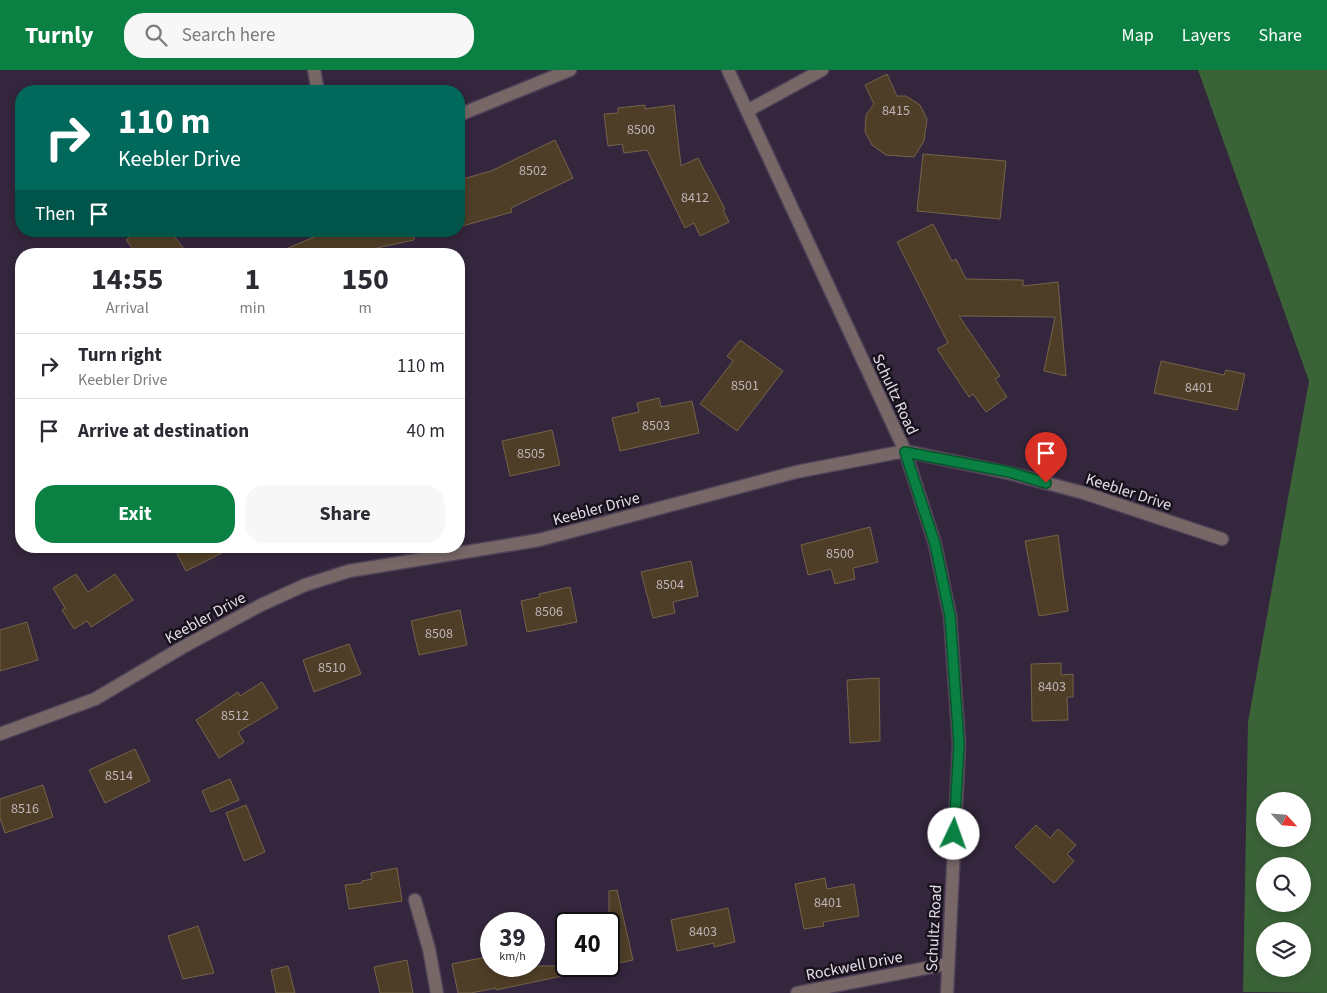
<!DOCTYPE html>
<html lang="en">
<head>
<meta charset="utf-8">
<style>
  body { margin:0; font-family:"Source Sans 3",sans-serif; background:#f7f7f7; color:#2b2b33; height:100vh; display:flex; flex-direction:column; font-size:19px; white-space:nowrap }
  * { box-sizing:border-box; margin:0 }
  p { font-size:16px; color:#7c7c81 }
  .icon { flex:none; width:28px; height:28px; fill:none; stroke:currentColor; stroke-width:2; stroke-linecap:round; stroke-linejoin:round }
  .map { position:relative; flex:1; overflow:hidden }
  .panel { position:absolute; left:15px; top:178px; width:450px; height:305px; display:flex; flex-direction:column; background:#fff; border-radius:20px; box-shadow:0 2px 8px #0003 }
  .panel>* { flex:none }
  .top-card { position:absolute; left:15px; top:15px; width:450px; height:152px; border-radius:20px; box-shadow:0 2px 8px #0003; background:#00695c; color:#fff; overflow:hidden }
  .needle { width:32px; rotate:116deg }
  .tools { position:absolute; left:1256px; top:722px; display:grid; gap:10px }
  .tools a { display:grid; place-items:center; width:55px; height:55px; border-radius:50%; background:#fff; box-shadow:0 2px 8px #0003; font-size:25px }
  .speed { position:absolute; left:480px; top:842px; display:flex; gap:10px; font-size:25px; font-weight:700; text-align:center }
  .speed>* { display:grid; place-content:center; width:65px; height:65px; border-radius:50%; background:#fff; box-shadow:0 2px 8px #0003; line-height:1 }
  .speed small { font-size:12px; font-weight:400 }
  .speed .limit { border:2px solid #111; border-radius:8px; background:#fff; color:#111 }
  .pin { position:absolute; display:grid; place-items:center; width:42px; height:42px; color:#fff; margin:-51px -21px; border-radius:50% 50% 50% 0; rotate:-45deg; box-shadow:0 0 5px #0007 }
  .pin .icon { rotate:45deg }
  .me { position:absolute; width:55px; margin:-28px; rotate:3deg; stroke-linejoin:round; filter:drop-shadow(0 0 4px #0008) }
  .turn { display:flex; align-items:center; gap:18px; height:105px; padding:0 20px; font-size:22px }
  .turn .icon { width:65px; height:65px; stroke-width:2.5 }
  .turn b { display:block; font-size:35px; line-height:42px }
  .then { display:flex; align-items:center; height:48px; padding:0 20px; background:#0003; gap:10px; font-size:19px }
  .eta { display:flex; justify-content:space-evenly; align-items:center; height:85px; text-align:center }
  .eta b { font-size:30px; font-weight:700; line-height:35px }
  .button { display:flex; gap:10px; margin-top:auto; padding:10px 20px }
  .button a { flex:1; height:58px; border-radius:20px; background:#0b8043; color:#fff; font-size:20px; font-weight:700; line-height:58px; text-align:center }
  .button a+a { background:#f7f7f7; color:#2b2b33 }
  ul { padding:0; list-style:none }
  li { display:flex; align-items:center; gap:15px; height:65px; padding:0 20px; border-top:1px solid #e1e1e2 }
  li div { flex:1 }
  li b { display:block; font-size:19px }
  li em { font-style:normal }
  header { display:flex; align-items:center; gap:30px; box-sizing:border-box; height:70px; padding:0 25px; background:#0b8043; color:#fff }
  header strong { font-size:24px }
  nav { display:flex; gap:28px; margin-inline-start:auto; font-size:18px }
  .search { width:350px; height:45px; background:#f7f7f7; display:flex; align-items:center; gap:12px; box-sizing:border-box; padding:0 18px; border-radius:20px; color:#7c7c81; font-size:19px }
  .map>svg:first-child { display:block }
  .forest { fill:#3b6338; fill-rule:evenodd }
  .building { fill:#4f3e27; stroke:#75634a }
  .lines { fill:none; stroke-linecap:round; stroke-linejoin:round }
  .minor-casing { stroke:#504359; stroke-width:15 }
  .minor { stroke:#776767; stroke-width:12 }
  .route-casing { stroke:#07532c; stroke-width:12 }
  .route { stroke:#0b8043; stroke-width:9 }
  .labels { text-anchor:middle; stroke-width:5; stroke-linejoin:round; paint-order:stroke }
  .number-label { font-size:14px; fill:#beb4b8 }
  .street-label { font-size:16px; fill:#e3dbe9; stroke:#18121c }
</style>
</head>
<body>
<header>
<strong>Turnly</strong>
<div class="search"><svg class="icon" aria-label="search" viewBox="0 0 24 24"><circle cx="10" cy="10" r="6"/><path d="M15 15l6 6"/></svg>Search here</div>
<nav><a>Map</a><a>Layers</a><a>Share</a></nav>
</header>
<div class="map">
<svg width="1327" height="923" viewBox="0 0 1327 923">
  <rect width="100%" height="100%" fill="#34263d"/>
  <path class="forest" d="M1198,0h129v923l-84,-1 5,-270 61,-341zM1265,731h37v38h-37zM1265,796h37v38h-37zM1265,861h37v38h-37z"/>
  <path class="building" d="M887,4l10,22h9l14,9 7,14 -3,22 -10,16 -28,-2 -14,-10 -7,-13 1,-17 8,-11 -9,-19z
    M645,35v4l29,-4 7,61 17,-8 27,51 -2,1 6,12 -29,14 -6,-13 -9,5 -38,-78 -23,3 -2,-9 -14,2 -4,-32 14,-1v-5z
    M555,70l18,38 -62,30 1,4 -53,15v-47l32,-9z
    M923,84l83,7 -6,58 -83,-8z
    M933,154l19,37 4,-2 10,20 57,1v6l35,-4 8,94 -22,-5 11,-54 -96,-1 41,60 -5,3 12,18 -21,15 -13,-18 -4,3 -32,-48 11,-6 -51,-101z
    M136,161h34l18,23h-51l-11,-14z
    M328,161h86v9l-65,14h-75z
    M740,270l43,31 -46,60 -37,-27 33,-43 -6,-5z
    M1161,291l63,14 2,-5 19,4 -8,36 -83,-17z
    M659,328l2,9 31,-6 7,32 -79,18 -8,-33 27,-6 -2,-9z
    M552,360l8,35 -50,11 -8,-35z
    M870,457l8,35 -25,6 2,11 -20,5 -4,-15 -23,6 -7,-30z
    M1058,465l10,76 -29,5 -14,-75z
    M173,476h63l-50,25z
    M691,491l7,35 -25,6 2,11 -22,5 -12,-46z
    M76,504l12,18 27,-18 18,26 -42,27 -4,-6 -13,8 -12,-19 3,-2 -12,-20z
    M570,517l7,35 -50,10 -6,-31 19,-4 -1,-3z
    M460,540l7,35 -48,10 -8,-34z
    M27,552l11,38 -38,11v-41z
    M349,574l12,30 -47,18 -11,-32z
    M1061,593v12l12,-1v23h-6l1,23 -36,1 -1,-57z
    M879,608l1,63 -30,2 -3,-63z
    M262,612l16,26 -40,24 6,10 -25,16 -23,-38 42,-28 2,4z
    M135,679l15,32 -45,22 -16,-33z
    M230,709l9,21 -28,12 -9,-21z
    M43,715l10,32 -48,16 -5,-15v-19z
    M246,735l19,47 -21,9 -18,-48z
    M1036,755l14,13 8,-9 18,16 -9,9 7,7 -20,22 -39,-36z
    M397,798l5,33 -53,8 -4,-24 17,-2v-2l10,-2 -1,-6z
    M825,808l2,11 27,-5 5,32 -36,6 1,4 -20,3 -9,-45z
    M617,820l16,70 -24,5v-74z
    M728,838l7,34 -21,5v-4l-37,8 -6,-31z
    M198,856l16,47 -31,6 -15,-43z
    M491,886v10h76v9l-71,15v-2l-25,5h-13l-6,-29z
    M407,890l6,33h-33l-6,-26z
    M288,896l7,27h-19l-5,-23z"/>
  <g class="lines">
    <defs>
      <path id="minor" d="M314,0l4,21
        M728,0l177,381 30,93 15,72 9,128 -12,249
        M747,41l75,-41
        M459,45l111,-45
        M0,664l95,-35 88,-52 78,-42 44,-20 44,-14 190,-31 257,-68 109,-21 104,22 75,20 138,46
        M415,830l14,49 8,44
        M797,923l150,-29"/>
    </defs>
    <use href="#minor" class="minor-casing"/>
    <use href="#minor" class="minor"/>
  </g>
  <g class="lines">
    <defs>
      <path id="route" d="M954,764l5,-90 -9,-128 -15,-72 -30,-92 104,20 37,11"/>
    </defs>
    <use href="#route" class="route-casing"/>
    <use href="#route" class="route"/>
  </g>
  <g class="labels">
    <g class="number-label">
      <text x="896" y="45">8415</text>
      <text x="641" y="64">8500</text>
      <text x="533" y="105">8502</text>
      <text x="695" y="132">8412</text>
      <text x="745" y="320">8501</text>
      <text x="1199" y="322">8401</text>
      <text x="656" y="360">8503</text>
      <text x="531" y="388">8505</text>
      <text x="840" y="488">8500</text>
      <text x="670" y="519">8504</text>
      <text x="549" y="546">8506</text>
      <text x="439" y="568">8508</text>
      <text x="332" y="602">8510</text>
      <text x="1052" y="621">8403</text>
      <text x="235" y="650">8512</text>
      <text x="119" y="710">8514</text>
      <text x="25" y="743">8516</text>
      <text x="828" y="837">8401</text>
      <text x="703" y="866">8403</text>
    </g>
    <g class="street-label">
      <text transform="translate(896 324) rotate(65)" y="6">Schultz Road</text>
      <text transform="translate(1129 421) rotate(18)" y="6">Keebler Drive</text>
      <text transform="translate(596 438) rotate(-15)" y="6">Keebler Drive</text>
      <text transform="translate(205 547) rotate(-29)" y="6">Keebler Drive</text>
      <text transform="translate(933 858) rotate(-87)" y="6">Schultz Road</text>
      <text transform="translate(854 895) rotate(-11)" y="6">Rockwell Drive</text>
    </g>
  </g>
</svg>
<div class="tools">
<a><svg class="needle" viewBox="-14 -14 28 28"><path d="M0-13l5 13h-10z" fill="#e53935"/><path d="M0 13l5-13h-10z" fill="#7c7c81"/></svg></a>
<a><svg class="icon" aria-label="search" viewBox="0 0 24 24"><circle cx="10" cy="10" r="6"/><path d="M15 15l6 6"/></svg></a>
<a><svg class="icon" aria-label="layers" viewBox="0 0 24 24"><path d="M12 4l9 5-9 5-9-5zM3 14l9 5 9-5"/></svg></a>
</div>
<div class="speed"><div>39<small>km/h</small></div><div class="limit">40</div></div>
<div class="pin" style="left:1046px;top:413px;background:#d93025"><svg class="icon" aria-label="arrive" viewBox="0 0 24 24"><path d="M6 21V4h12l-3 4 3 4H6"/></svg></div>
<svg class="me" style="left:954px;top:764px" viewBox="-20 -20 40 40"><circle r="19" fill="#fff"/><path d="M0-13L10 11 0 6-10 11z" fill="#0b8043"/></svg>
<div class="top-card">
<div class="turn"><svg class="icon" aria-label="right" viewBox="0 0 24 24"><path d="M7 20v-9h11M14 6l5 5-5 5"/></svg><div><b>110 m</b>Keebler Drive</div></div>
<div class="then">Then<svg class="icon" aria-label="arrive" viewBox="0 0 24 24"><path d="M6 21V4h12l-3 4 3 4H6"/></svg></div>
</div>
<section class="panel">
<div class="eta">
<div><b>14:55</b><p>Arrival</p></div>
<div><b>1</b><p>min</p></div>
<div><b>150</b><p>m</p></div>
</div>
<ul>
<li><svg class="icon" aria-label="right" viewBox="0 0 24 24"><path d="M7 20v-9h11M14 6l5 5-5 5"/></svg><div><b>Turn right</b><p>Keebler Drive</p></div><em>110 m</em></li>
<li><svg class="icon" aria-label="arrive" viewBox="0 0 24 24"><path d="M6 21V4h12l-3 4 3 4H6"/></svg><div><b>Arrive at destination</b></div><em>40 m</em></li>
</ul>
<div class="button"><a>Exit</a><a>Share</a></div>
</section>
</div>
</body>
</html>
